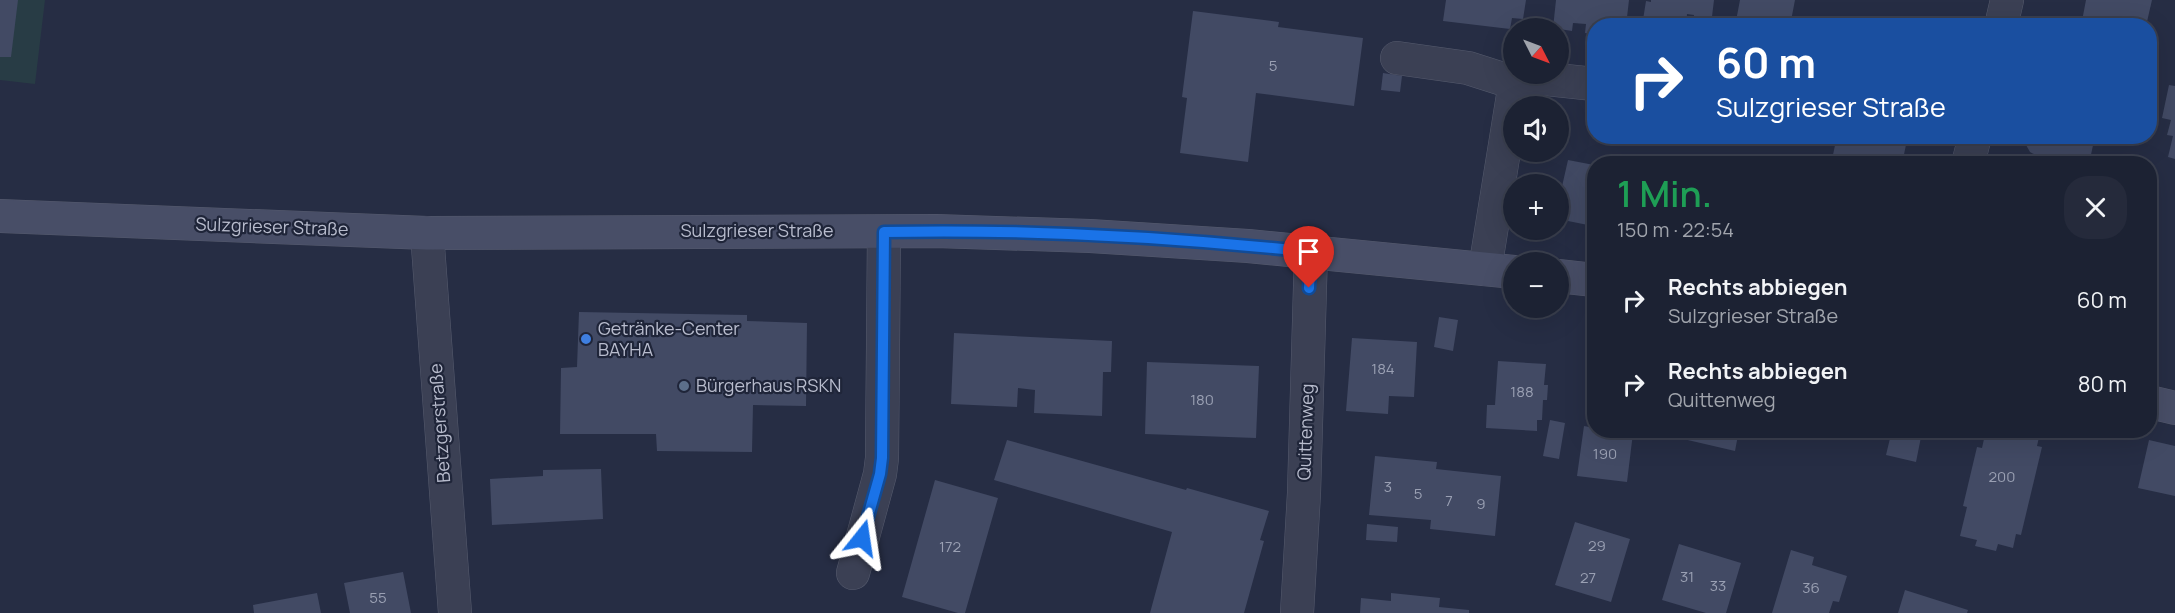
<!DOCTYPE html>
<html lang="de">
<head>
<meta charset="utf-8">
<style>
  body { margin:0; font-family:Manrope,sans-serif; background:#252a3b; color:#f1f3f6; height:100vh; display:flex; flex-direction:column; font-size:22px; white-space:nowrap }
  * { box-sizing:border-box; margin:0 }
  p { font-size:20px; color:#a0a4ac }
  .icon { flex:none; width:33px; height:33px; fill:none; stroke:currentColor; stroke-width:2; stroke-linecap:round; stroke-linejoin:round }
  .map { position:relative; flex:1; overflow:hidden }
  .side { position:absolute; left:1587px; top:156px; width:570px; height:282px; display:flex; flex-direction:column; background:#1c2233; border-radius:24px; box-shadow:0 6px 24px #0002,0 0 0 2px #3a3f4e }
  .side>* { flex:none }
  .top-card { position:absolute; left:1587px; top:18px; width:570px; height:126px; border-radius:24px; box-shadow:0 6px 24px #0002,0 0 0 2px #3a3f4e; background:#1a4fa0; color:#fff; overflow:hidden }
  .needle { width:39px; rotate:132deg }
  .fabs { position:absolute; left:1503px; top:18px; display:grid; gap:12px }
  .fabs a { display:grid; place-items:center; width:66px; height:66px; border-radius:50%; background:#1c2233; box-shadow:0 6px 24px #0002,0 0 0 2px #3a3f4e; font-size:30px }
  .pin { position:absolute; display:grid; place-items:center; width:51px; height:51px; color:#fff; margin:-62px -26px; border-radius:50% 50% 50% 0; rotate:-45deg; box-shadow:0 0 6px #0007 }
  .pin .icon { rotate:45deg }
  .me { position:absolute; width:66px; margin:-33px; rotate:15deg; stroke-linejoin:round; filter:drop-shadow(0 0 4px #0008) }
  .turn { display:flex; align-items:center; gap:21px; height:126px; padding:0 30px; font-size:27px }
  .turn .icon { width:78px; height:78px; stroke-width:2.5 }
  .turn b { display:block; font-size:42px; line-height:51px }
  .round { display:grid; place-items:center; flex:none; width:63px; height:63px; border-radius:24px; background:#252a3b }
  .overview { display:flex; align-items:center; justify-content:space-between; height:102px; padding:0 30px }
  h1 { font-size:36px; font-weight:600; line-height:45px; color:#1e9e55 }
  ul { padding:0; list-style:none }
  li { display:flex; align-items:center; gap:18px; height:84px; padding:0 30px }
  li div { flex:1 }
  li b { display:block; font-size:22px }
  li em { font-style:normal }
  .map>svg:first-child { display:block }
  .green { fill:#283c45 }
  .building { fill:#424a64 }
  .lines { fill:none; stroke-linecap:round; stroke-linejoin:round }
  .street-casing { stroke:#565b6e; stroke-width:34 }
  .secondary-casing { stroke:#565b6e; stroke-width:34 }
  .street { stroke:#3b4054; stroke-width:33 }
  .secondary { stroke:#484e67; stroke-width:33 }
  .route-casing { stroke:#114b97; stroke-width:15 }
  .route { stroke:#1a73e8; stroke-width:10 }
  .shop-dot { fill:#3f7fe0; stroke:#1f2539; stroke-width:2 }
  .service-dot { fill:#5c6f8a; stroke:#1f2539; stroke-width:2 }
  .labels { text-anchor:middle; stroke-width:4.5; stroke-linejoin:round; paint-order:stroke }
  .number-label { font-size:15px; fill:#9aa0b3 }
  .street-label { font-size:18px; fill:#b8bccd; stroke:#1f2539 }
  .poi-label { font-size:18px; fill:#b8bccd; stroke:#1f2539; text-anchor:start }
</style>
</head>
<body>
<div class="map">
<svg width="2175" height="613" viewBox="0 0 2175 613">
  <rect width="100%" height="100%" fill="#262d44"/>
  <path class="green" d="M0,0h45l-10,84 -35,-4z"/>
  <path class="building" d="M0,0h18l-7,57h-11z
    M1446,0h80l-3,19 -11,-1 -2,11 -67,-8z
    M1556,0h73l-3,26h-32v8l-9,-1 1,-9 -13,-1 -1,8 -19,-3z
    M1651,0h63l-3,25 -18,-2 1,-8 -7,-1 -1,12h-44l4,-25 5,1z
    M1740,0h55l-5,26h-55z
    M2086,0h66l-6,26h-65z
    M1193,11l86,11 -1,5 85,11 -9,68 -98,-13 -8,69 -68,-9 7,-55 -5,-1z
    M1859,18l27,7v1h-29z
    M1383,73l19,3 -2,16 -19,-2z
    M2169,85l6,1v73l-7,-2 5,-21 -6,-1 4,-15 -9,-2z
    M1837,136h56l14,4 -5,24h-71z
    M2012,136h83l-6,28h-45l1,-4 -15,-8 -4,-7 -15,-5z
    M1568,160l26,5v63l-6,-1v-2l-30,-6v-15z
    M579,312l168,3v6l60,2 -1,83 -53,-1 -1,47 -95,-1 -1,-17h-96l1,-66 16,-1z
    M1439,317l19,3 -5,31 -19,-4z
    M954,333l158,8 -1,31h-8l-1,44 -68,-3 1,-23 -17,-2 -1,19 -66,-3z
    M1352,338l65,4 -3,55 -25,-1 -1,18 -42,-3z
    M1498,361l48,3 -2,21h4l-1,15h-4l-1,20h-5v11l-51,-3 1,-23h8z
    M1147,362l112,4 -3,72 -111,-4z
    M1550,420l15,3 -6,36 -16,-3z
    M1584,426l10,2v2l39,3 -6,49 -50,-6z
    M1680,430h59l-4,21 -56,-13z
    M1790,430h62l-2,10 -38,-8 -1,5 -22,-4z
    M1892,430h34l-1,8 -4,-1 -5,25 -30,-7z
    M1986,430h42l12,3 -3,13 5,1 -21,88 -5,-1 -3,14 -15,-4 -2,7 -21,-5 2,-6 -17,-4 7,-29 -4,-1 14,-59 5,1z
    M1007,440l179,50 1,-2 82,23 -9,29 4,1 -20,72h-94l22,-81 -178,-52z
    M2149,440l26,6v50l-37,-8z
    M1375,456l62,6 -1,7 65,7 -6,60 -65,-7 1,-9 -62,-5z
    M601,469l2,50 -111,6 -2,-46 53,-3v-6z
    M935,480l63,18 -33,115h-7l-56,-16z
    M1575,522l55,17 -19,63 -56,-17z
    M1367,524l31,3 -1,15 -31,-2z
    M1679,544l62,19 -15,50h-20l-44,-13z
    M1791,550l23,7 -2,8 35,11 -8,26 -6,-1 -4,12h-57z
    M403,572l8,41h-61l-6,-30z
    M1905,590l63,20 -1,3h-69z
    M317,593l4,20h-67l-1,-8z
    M1391,593l49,5 -1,9 30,3v3h-109l1,-15 30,3z"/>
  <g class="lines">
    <defs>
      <path id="street" d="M2001,26l6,-26
        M1397,58l71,10 47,15 32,-4 47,5
        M1968,164l7,-28
        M427,233l28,380
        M1485,269l30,-186
        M853,573l27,-99 2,-16 2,-226
        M1297,613l7,-120 7,-241"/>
      <path id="secondary" d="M0,216l427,17 509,-2 154,5 158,10 266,26
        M1558,276l36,4
        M2150,402l25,6"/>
    </defs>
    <use href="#street" class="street-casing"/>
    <use href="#secondary" class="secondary-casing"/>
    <use href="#street" class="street"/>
    <use href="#secondary" class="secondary"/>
  </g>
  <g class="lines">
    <defs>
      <path id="route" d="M862,538l18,-64 2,-16 2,-226c142,-3 286,5 427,20l-2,36"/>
    </defs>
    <use href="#route" class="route-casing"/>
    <use href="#route" class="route"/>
  </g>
  <circle class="shop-dot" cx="586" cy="339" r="6"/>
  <circle class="service-dot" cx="684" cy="386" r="6"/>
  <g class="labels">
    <g class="number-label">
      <text x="1273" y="71">5</text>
      <text x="1383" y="374">184</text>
      <text x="1522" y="397">188</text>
      <text x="1202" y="405">180</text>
      <text x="1605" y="459">190</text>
      <text x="2002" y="482">200</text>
      <text x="1388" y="492">3</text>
      <text x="1418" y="499">5</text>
      <text x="1449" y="506">7</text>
      <text x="1481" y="509">9</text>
      <text x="1597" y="551">29</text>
      <text x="950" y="552">172</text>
      <text x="1687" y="582">31</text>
      <text x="1588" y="583">27</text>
      <text x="1718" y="591">33</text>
      <text x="1811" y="593">36</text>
      <text x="378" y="603">55</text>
    </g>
    <g class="street-label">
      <text transform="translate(272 227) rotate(2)" y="6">Sulzgrieser Straße</text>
      <text x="757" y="237">Sulzgrieser Straße</text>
      <text transform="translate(440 423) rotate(-94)" y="6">Betzgerstraße</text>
      <text transform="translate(1306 432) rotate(-88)" y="6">Quittenweg</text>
    </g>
    <g class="poi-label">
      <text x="598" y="335">Getränke-Center<tspan x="598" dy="21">BAYHA</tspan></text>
      <text x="696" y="392">Bürgerhaus RSKN</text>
    </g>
  </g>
</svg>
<div class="fabs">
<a><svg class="needle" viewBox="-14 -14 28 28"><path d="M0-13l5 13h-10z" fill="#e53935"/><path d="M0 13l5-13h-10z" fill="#a0a4ac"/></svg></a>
<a><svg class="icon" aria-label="sound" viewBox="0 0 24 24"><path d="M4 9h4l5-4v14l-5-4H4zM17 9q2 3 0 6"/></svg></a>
<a>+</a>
<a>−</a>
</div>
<div class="pin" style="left:1309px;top:288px;background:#d93025"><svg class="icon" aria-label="arrive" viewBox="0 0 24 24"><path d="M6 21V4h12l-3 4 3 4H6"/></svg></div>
<svg class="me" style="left:862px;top:538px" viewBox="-20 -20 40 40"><path d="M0-17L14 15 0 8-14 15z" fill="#1a73e8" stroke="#fff" stroke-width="4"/></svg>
<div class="top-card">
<div class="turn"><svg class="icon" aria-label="right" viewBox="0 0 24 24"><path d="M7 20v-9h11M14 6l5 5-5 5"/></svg><div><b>60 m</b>Sulzgrieser Straße</div></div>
</div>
<section class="side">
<div class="overview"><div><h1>1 Min.</h1><p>150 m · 22:54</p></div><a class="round"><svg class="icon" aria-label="close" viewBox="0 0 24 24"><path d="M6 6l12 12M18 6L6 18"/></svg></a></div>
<ul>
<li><svg class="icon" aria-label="right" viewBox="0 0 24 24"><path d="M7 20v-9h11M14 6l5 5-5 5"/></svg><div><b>Rechts abbiegen</b><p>Sulzgrieser Straße</p></div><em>60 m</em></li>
<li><svg class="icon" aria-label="right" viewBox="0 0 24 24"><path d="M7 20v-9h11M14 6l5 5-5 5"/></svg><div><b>Rechts abbiegen</b><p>Quittenweg</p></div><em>80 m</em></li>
</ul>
</section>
</div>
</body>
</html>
